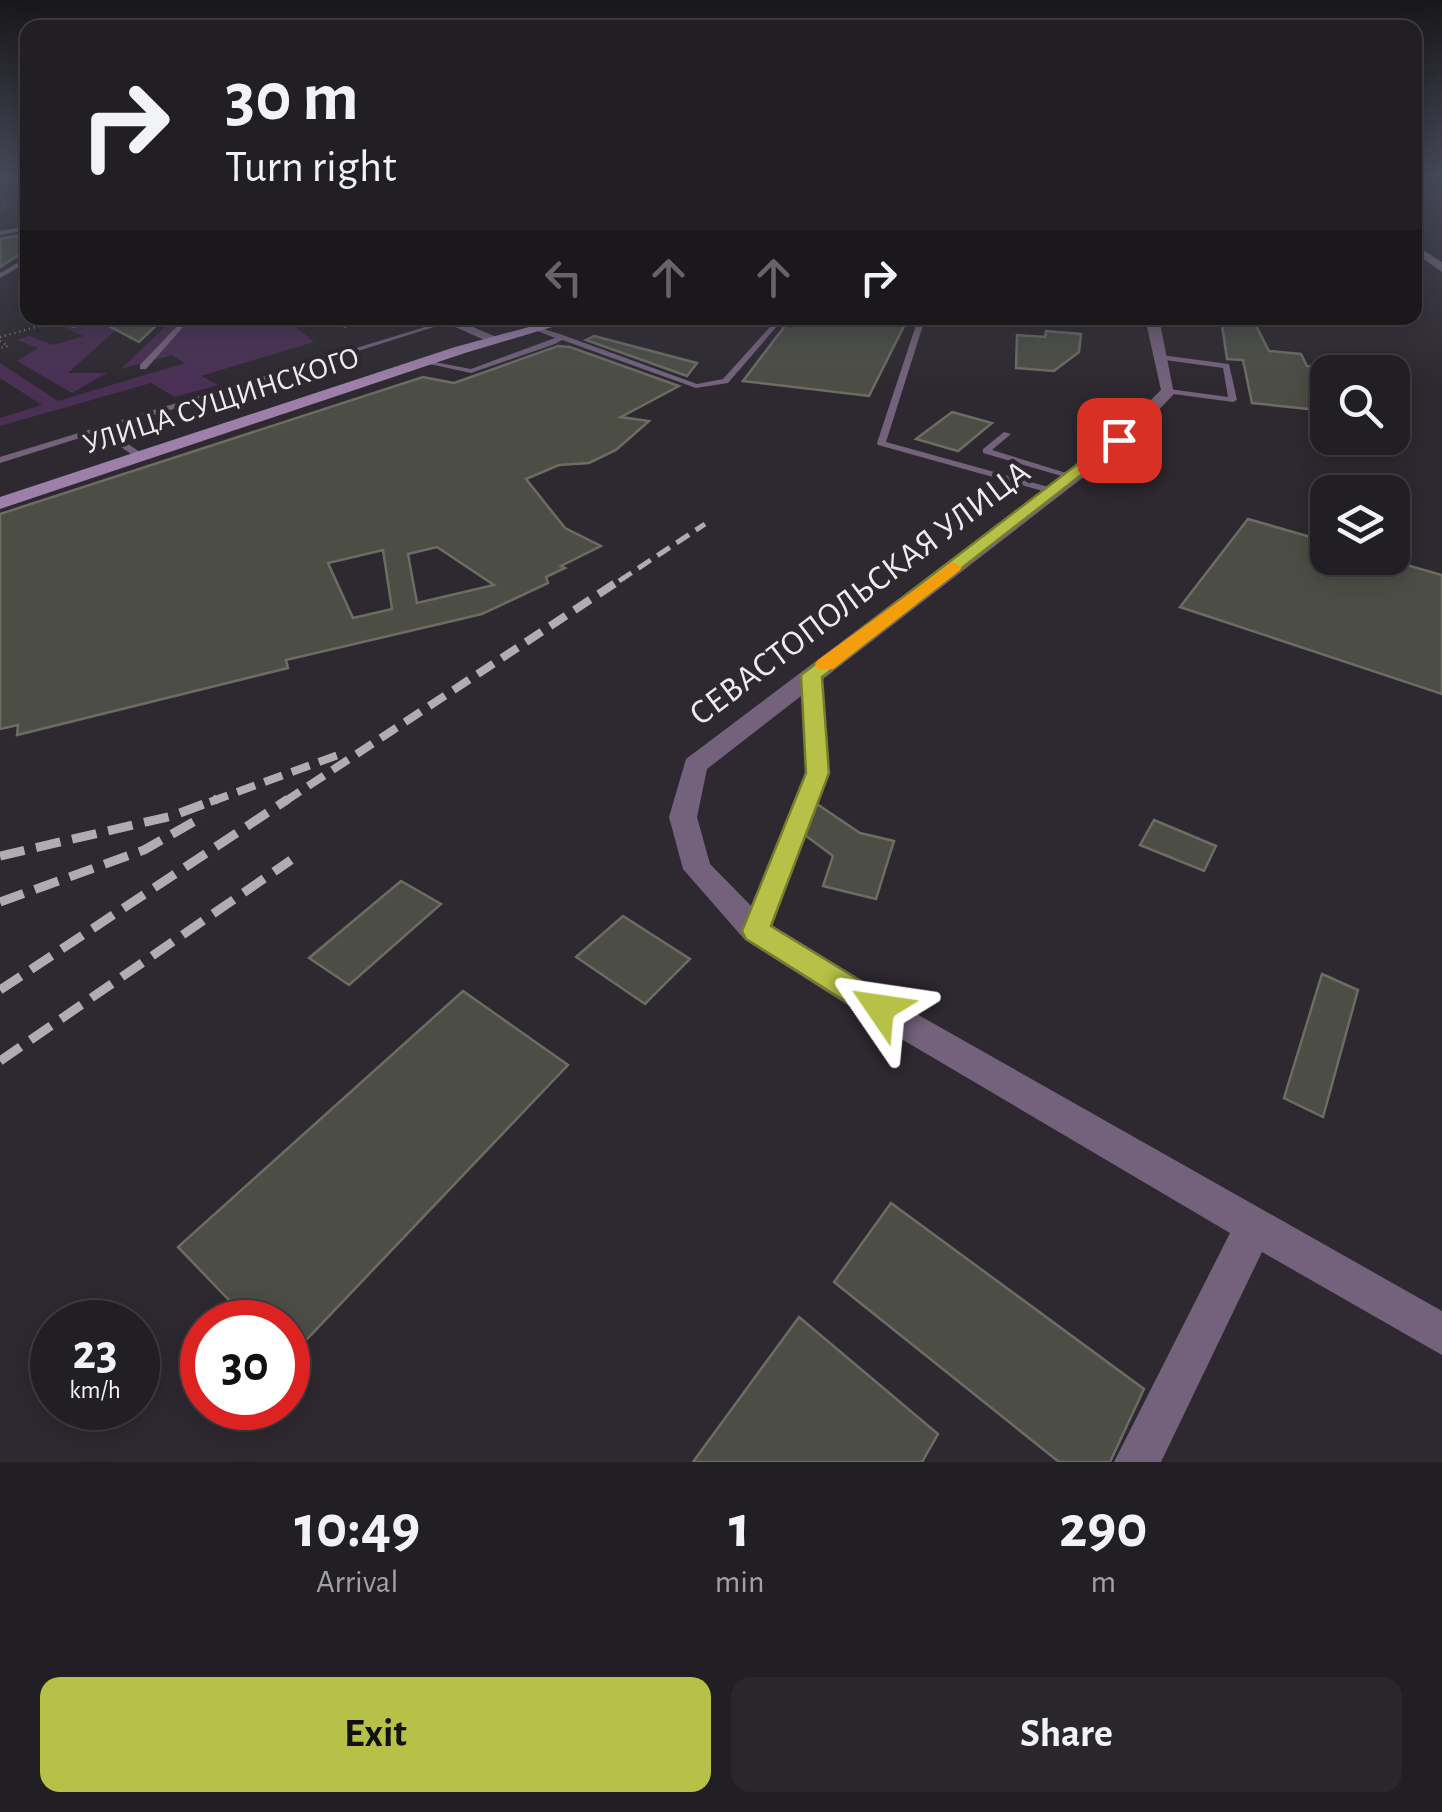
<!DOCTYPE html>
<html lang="en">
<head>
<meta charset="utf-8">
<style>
  body { margin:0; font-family:"Alegreya Sans",sans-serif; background:#2a272c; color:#f1f3f6; height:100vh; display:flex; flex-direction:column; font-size:38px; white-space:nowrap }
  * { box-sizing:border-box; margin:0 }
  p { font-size:32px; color:#a2a2a6 }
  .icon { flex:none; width:55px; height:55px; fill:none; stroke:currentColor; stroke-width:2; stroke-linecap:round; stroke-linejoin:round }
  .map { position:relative; height:1462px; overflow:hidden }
  .drawer { display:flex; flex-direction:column; background:#221f24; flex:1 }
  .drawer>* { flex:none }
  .guide { position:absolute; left:20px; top:20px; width:1402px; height:305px; border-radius:20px; box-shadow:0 5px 25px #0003,0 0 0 2px #3f3d41; background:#221f24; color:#f1f3f6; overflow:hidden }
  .fabs { position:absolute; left:1310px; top:355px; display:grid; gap:20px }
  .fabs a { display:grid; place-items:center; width:100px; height:100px; border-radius:20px; background:#221f24; box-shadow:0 5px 25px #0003,0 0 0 2px #3f3d41; font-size:50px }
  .speed { position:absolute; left:30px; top:1300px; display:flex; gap:20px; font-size:50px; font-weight:700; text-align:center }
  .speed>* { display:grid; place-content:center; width:130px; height:130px; border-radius:50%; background:#221f24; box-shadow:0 5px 25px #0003,0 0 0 2px #3f3d41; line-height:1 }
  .speed small { font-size:25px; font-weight:400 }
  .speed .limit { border:15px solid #d22; background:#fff; color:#111 }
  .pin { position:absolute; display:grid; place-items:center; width:85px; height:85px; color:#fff; margin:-42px; border-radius:20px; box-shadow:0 5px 15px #0006 }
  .me { position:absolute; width:110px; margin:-55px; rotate:302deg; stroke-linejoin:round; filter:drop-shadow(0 0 8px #0008) }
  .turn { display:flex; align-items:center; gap:35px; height:210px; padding:0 40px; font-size:45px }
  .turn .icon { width:130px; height:130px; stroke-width:2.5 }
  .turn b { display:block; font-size:70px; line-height:85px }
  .lanes { display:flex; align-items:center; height:95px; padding:0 40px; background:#0003; justify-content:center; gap:50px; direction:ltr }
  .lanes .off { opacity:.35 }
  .eta { display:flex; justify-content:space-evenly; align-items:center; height:170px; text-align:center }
  .eta b { font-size:60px; font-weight:700; line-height:70px }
  .action { display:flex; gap:20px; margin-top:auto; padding:20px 40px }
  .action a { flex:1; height:115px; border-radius:20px; background:#b7c148; color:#111; font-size:40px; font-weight:700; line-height:115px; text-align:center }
  .action a+a { background:#2a272c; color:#f1f3f6 }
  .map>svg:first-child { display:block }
  .green { fill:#4a3055 }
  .building { fill:#4c4e45; stroke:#6b6d63; stroke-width:2.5; fill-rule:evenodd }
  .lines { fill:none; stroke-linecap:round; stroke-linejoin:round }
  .path { stroke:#837f85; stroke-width:2.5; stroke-dasharray:1 4; stroke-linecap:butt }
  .lane { fill:#74627c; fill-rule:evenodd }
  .street { fill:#74627c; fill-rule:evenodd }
  .secondary { fill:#9c80a9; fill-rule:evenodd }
  .rail-far2 { stroke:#b0acb2; stroke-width:5; stroke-dasharray:15 8; stroke-linecap:butt }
  .rail-far1 { stroke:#b0acb2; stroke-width:8; stroke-dasharray:19 10; stroke-linecap:butt }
  .rail { stroke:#b0acb2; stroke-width:9; stroke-dasharray:25 12; stroke-linecap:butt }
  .route { fill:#b7c148; stroke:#777d2f; stroke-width:2.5 }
  .slow { fill:#f59e0b }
  .labels { text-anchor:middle; stroke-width:9; stroke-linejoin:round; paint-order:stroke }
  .far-street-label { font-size:30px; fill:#efecf1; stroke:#2e2930 }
  .street-label { font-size:35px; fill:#efecf1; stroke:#2e2930 }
</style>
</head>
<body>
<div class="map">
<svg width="1442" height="1462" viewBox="0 0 1442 1462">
  <rect width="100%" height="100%" fill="#2e2930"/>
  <path class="green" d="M62,318l10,8 32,-5 -5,-3h30l-61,55h39l-35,20 -55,-32 21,-13 -21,-8 12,-4 24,9 31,-9 -31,-13z
    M174,318h126l-11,3 25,21 -113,34 17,9 -43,12 -24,-14 -151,43v-8l42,-13 -42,-27v-15l58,38 127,-38 -13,-8 -51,14z"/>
  <path class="building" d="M28,234v15l-28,18v-28z
    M109,318h55l-25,24 -32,-17 4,-2z
    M791,318h72l43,4 -37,74 -126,-15z
    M1221,318h31l17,33 32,3 6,12 21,1v44l-76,-8 -9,-43 -16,-1z
    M1046,331l35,3 -2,18 -25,19 -38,-3 1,-33 28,2z
    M594,336l84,22 19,5 -10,13 -101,-36z
    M558,346l12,1 109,39 -58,31 28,4 -33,29 -27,13 -30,2 -33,14 39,49 36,18 -40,20 4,2 -19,9 2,6 -66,31 -196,46 2,8 -271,67 1,-10 -18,4v-215l423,-137 31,6zM437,547l57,38 -77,18 -9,-49zM383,550l9,59 -39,9 -25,-55z
    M952,412l40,11 -34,28 -42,-12z
    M1248,519l80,23v16h54l60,17v119l-262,-87z
    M817,804l43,29 34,8 -18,58 -53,-13 10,-30 -28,-21z
    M1154,820l62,26 -12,25 -64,-26z
    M401,881l40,23 -92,81 -40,-27z
    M623,916l67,43 -45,45 -69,-47z
    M1322,974l36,16 -35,127 -39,-19z
    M463,991l105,74 -280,294v-37h-38l-72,-75z
    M891,1203l253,186 -34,73h-51l-225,-180z
    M799,1317l139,117 -16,28h-229z"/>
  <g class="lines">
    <path class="path" d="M0,198l6,4 -6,7
      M0,337l50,-14
      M0,341l8,5 -8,2"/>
    <path class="lane" d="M3,178h7l18,8v3z
      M28,226v4l-28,5v-4z
      M28,257v5l-28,16v-5z
      M62,318h6l6,6 24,-4 -2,-2h7l5,3 -36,7z
      M185,318h6l-45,51h-6v-4z
      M323,318c11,-1 14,5 23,6 10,0 21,-7 31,-6l-32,10z
      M778,318h6l-56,65 -32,5 -134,-48 -7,4 -84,29 -51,-11 4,-2 47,9 84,-31 -20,-8 -1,-1 3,-2 23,7 137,50 26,-5z
      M913,318h7l4,4 -38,120 170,47v4h-6l-172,-48 -1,-2 40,-121z
      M448,320l5,1 -346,109 36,24v4h-6l-38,-26 -99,31v-6z
      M1161,355l68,9 8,36 -4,2 -67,-9v-4h3l59,8 -5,-29 -65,-9 -1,-2z
      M1004,432l7,2 -19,16 84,26 -4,3 -89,-26v-4z
      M811,671l6,4 8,98 -61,155 -3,4 -5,2 -5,-2 -3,-4 63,-155 -6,-98z"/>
    <path class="street" d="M1415,245l27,17v10l-27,-19z
      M435,318h17l49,21 -12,3z
      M1145,318h14l15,76 -49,51 -418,324 -10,48 13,47 57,58 155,95 520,294v44l-180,-103 -101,210h-47l116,-229 -332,-196 -153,-97 -62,-71 -14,-52 17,-58 427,-322 48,-47z"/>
    <path class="secondary" d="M562,318h20l-117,35 -465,156v-12l455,-150z"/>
    <path class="rail-far2" d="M619,581l86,-57"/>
    <path class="rail-far1" d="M210,802l128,-47
      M284,802l339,-224"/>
    <path class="rail" d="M0,856l172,-40 45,-17
      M0,902l144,-52 60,-34
      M0,990l288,-191
      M0,1061l291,-201"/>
  </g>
  <linearGradient id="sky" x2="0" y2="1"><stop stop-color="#19171a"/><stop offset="0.46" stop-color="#464959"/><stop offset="1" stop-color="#464959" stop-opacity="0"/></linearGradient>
  <rect width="1442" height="383" fill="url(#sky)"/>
  <path class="route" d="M1113,437l13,3 -304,237 7,96 -58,153 119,73 4,9 -4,8 -10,4 -11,-4 -123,-77 -4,-8 64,-158 -5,-98z"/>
  <path class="slow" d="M953,562l9,5 -3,4 -126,98h-15l-3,-5 3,-4z"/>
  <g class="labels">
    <g class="far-street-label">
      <text transform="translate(221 400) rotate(-18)" y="10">УЛИЦА СУЩИНСКОГО</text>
    </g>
    <g class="street-label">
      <text transform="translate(859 592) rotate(-37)" y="12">СЕВАСТОПОЛЬСКАЯ УЛИЦА</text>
    </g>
  </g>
</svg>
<div class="fabs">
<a><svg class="icon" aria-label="search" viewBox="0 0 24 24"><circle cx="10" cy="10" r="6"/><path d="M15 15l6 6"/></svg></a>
<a><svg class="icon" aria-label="layers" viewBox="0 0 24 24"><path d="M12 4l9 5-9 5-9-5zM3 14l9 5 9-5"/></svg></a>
</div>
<div class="speed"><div>23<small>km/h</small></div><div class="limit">30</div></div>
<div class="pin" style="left:1119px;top:440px;background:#d93025"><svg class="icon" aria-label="arrive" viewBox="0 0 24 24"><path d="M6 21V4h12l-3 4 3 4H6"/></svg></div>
<svg class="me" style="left:880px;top:1008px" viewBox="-20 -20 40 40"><path d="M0-17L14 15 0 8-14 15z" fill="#b7c148" stroke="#fff" stroke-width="4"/></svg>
<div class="guide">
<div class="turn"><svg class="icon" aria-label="right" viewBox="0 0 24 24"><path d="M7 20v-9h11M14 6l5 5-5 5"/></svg><div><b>30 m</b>Turn right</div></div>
<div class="lanes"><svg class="icon off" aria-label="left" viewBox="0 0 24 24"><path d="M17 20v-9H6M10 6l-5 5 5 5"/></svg><svg class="icon off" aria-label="ahead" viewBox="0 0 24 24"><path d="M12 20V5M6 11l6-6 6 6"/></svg><svg class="icon off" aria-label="ahead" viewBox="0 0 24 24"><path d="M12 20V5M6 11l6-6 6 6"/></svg><svg class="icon" aria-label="right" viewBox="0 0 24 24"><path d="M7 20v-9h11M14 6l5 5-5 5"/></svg></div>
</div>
</div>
<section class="drawer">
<div class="eta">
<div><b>10:49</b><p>Arrival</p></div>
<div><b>1</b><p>min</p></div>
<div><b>290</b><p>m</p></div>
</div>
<div class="action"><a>Exit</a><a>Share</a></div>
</section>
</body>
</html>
